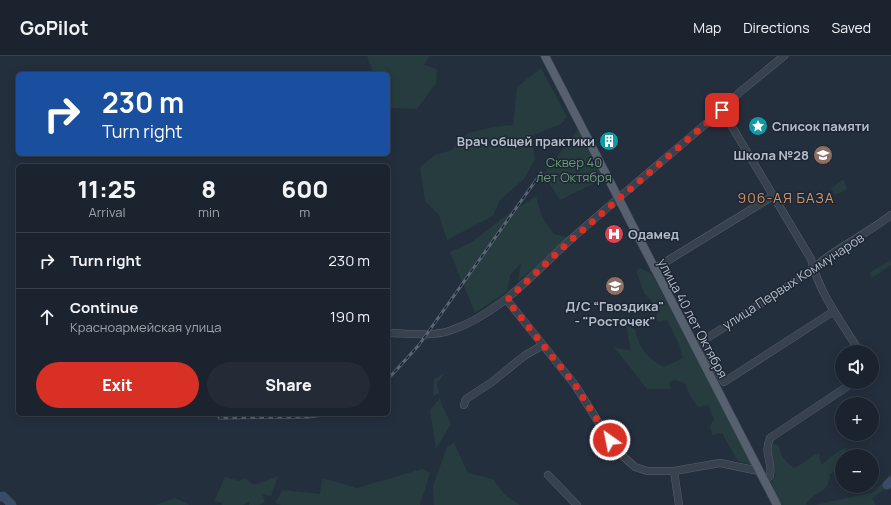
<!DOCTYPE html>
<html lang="en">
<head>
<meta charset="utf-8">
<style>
  body { margin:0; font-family:Manrope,sans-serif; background:#242b36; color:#f1f3f6; height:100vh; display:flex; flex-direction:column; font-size:15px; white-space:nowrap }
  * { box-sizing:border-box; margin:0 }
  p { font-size:13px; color:#a0a4aa }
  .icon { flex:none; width:22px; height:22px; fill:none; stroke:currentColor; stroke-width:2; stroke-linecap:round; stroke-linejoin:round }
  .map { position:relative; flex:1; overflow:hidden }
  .side { position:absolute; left:16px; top:108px; width:374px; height:252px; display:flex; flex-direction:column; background:#1b232e; border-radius:6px; box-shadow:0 2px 10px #0003,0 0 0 1px #39404a }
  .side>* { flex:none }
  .hud { position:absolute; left:16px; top:16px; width:374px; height:84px; border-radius:6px; box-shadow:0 2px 10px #0003,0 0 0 1px #39404a; background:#1a4fa0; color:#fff; overflow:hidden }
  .tools { position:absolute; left:835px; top:289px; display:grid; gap:8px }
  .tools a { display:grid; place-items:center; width:44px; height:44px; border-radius:50%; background:#1b232e; box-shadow:0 2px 10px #0003,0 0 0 1px #39404a; font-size:20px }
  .pin { position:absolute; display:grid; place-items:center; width:34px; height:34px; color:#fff; margin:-17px; border-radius:8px; box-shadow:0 2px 6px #0006 }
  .me { position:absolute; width:44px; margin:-22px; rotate:327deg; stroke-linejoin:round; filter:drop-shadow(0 0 3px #0008) }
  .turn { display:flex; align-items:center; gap:14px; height:84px; padding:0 20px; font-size:18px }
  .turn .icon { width:52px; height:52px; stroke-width:2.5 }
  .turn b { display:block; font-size:28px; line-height:34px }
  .eta { display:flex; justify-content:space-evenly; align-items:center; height:68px; text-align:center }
  .eta b { font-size:24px; font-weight:800; line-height:28px }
  .cta { display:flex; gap:8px; margin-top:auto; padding:8px 20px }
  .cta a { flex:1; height:46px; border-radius:24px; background:#d93025; color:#fff; font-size:16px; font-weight:800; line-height:46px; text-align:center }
  .cta a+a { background:#242b36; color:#f1f3f6 }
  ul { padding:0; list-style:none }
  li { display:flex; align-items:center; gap:12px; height:56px; padding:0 20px; border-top:1px solid #39404a }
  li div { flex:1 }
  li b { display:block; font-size:15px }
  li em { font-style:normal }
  header { display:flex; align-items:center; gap:24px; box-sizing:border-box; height:56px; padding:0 20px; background:#1b232e; border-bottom:1px solid #39404a }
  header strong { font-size:19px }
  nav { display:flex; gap:22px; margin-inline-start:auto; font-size:14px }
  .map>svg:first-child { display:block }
  .green { fill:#263c3f }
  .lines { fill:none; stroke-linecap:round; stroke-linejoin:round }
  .river { stroke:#394c67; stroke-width:9 }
  .minor-casing { stroke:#565f6c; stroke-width:8 }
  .major-casing { stroke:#414a57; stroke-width:9 }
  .minor { stroke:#38414e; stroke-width:7 }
  .major { stroke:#56606e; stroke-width:8 }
  .rail-casing { stroke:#5a6575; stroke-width:3 }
  .rail { stroke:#1d2633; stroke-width:1.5; stroke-dasharray:4.5; stroke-linecap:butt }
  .route { stroke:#d93025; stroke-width:7; stroke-dasharray:0 12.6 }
  .labels { text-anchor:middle; stroke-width:3; stroke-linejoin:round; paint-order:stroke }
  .poi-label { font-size:13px; font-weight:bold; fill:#b4bcc9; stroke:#1d2633; text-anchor:start }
  .park-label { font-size:13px; fill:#6b9a76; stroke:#1d2633 }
  .street-label { font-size:13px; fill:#b4bcc9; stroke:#1d2633 }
  .neighbourhood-label { font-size:14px; letter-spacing:1px; fill:#d59563; stroke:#1d2633 }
</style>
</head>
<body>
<header>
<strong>GoPilot</strong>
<nav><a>Map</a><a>Directions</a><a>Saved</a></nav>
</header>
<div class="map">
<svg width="891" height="449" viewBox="0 0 891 449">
  <rect width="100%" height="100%" fill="#242f3e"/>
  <path class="green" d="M367,0h63l-6,9 13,4 -1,14 -19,26 -27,-1 -2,-4v-30h-14z
    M541,12l26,49 -6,7 -30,12 4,23 -11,20 -24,21 -7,16 -46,24 -8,-25 -14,-14 -5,-34 15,-12 17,-5 16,-17 25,-6 20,-2 4,-38z
    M578,73l25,50 -43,21 -16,-26z
    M842,124l2,1 3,8 -12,6 -4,-7z
    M536,140l6,21 12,17 15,4 -51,43 3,-18 -11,12 -3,16 -32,22 -25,-61 22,-10 32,-25z
    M890,204l1,5 -19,13 -3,-5z
    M640,212l12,6 100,191 -14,-4 -16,-28 -10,2 -2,-9 4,-7 -6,-14 -10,2 -8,-11 -5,-13 -10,-3 -6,2 2,7h-24l-33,-42 17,4 -5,-27 9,6c4,17 12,29 29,37l19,-9 -4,-14 -12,-24 -10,2 -1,-12 -6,-11 -6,-6 -8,-22z
    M445,317l-8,10 4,20 10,21 -15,25 -6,-39 10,-12 -1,-5 -6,3 1,-17z
    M454,387l14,30 25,6 12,16 15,10h-86l-1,-19 14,-39z
    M773,387l6,3c1,10 7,16 15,22 10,-4 15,-11 25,-15l2,12c10,-7 13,-13 25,-17v8h-4c0,11 -3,13 -12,18 -1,22 -16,15 -24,31h-23l-6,-7 -6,-16 5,-6 -6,-27z
    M422,413l8,4 -10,32h-138l-7,-2 8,-13 37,4 2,-16 35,10z
    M891,418v11l-19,13 4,7h-61l59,-13z
    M278,420l-7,20 -9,-2 3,8 -6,3h-10v-3l-6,3h-21v-2l-8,-2 11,-24 14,4 6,-3 9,7z
    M175,442l15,7h-35z"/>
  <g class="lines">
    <path class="river" d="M887,429l4,-4
      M0,441l3,-1 9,9"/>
    <defs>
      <path id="minor" d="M722,54l89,149c8,34 31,64 49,93
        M654,213l119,-73
        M507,244l68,85 41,65 19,17 12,4h27l46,-8 39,8
        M388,277c19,0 42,4 61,-2 49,-16 83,-56 120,-90 50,-44 102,-87 153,-131l18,-18 44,-36
        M701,285l23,41 110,-71
        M695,290l113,-73c25,-24 56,-37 83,-58
        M464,349l2,-6 26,-17 32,-26 19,-11
        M674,415l5,34
        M548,419l29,30
        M764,425l6,-5c3,-16 -7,-21 0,-38l84,-56"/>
      <path id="major" d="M545,0l232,449"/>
    </defs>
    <use href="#minor" class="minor-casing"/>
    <use href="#major" class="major-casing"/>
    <use href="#minor" class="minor"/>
    <use href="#major" class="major"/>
    <defs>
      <path id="rail" d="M388,323l31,-34 122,-172
        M219,362l89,-1 23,-3"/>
    </defs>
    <use href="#rail" class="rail-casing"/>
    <use href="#rail" class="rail"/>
  </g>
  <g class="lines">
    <path class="route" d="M610,384l-35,-55 -68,-85 63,-59 152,-131"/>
  </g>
  <defs>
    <symbol id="sight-disc" viewBox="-11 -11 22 22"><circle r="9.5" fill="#0f9aa8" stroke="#1d2633"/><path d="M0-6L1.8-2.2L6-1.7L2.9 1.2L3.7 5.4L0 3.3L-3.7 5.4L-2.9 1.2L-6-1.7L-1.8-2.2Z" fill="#fff"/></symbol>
    <symbol id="building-disc" viewBox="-11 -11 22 22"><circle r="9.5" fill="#0f9aa8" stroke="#1d2633"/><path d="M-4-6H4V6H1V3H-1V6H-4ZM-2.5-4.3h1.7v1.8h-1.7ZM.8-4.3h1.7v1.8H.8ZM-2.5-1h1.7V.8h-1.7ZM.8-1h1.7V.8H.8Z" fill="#fff"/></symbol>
    <symbol id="school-disc" viewBox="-11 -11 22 22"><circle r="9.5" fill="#8d6e63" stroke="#1d2633"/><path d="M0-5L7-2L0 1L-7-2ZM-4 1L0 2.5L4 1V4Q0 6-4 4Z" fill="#fff"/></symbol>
    <symbol id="hospital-disc" viewBox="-11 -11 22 22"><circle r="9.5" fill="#e0444e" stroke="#1d2633"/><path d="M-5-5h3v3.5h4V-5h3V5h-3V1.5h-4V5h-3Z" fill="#fff"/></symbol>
  </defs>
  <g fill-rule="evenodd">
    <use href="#sight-disc" x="747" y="59" width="22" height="22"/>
    <use href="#building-disc" x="598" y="74" width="22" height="22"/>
    <use href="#school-disc" x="812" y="88" width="22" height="22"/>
    <use href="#hospital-disc" x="603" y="167" width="22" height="22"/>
    <use href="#school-disc" x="604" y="219" width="22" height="22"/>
  </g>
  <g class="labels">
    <g class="poi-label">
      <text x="772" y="75">Список памяти</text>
      <text x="595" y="90" text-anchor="end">Врач общей практики</text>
      <text x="809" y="104" text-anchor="end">Школа №28</text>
      <text x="628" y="183">Одамед</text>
      <text x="615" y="255" text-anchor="middle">Д/С “Гвоздика"<tspan x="615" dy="15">- "Росточек"</tspan></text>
    </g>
    <g class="park-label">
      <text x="574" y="111">Сквер 40<tspan x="574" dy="15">лет Октября</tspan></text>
    </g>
    <g class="street-label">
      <text transform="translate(793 225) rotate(-33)" y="5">улица Первых Коммунаров</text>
      <text transform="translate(693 262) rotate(62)" y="5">улица 40 лет Октября</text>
    </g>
    <g class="neighbourhood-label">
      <text x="786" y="147">906-АЯ БАЗА</text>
    </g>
  </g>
</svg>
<div class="tools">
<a><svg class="icon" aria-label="sound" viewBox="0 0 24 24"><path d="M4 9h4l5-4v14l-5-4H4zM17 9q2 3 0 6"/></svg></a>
<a>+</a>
<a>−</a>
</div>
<div class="pin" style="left:722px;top:54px;background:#d93025"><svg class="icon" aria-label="arrive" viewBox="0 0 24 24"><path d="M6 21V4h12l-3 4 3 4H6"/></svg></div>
<svg class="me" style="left:610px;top:384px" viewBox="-20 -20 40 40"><circle r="17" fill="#d93025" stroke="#fff" stroke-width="3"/><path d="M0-11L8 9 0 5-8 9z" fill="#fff"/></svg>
<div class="hud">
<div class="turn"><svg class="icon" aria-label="right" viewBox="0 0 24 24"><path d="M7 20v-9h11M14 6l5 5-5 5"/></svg><div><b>230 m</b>Turn right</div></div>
</div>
<section class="side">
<div class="eta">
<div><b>11:25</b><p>Arrival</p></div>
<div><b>8</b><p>min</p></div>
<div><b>600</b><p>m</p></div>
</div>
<ul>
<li><svg class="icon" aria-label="right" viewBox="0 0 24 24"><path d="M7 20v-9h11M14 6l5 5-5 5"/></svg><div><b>Turn right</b></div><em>230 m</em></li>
<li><svg class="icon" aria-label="ahead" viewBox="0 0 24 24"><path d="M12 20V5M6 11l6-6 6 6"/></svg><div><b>Continue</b><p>Красноармейская улица</p></div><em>190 m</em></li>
</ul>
<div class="cta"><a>Exit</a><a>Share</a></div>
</section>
</div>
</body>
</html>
